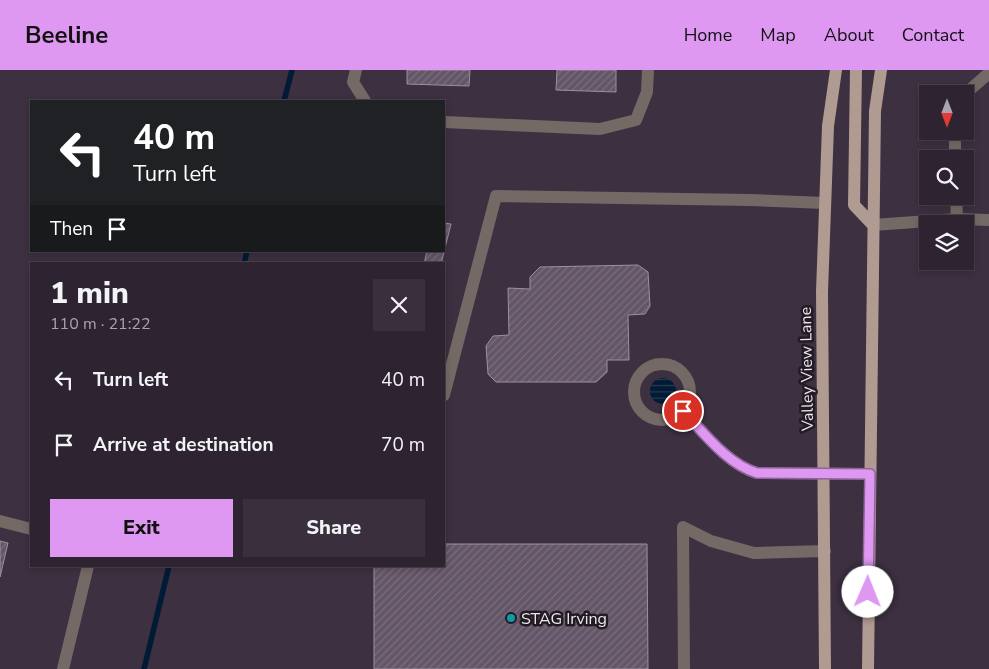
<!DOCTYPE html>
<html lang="en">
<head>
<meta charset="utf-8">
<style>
  body { margin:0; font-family:"Nunito Sans",sans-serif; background:#3a303d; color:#f1f3f6; height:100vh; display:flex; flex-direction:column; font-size:19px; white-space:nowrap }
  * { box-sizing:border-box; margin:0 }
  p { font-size:16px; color:#a7a4ab }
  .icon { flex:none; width:28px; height:28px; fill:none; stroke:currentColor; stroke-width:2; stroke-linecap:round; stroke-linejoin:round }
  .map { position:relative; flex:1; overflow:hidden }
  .side { position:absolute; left:30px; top:192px; width:415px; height:305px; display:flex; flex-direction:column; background:#2e2431; border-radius:0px; box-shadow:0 2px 8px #0003,0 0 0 1px #49414d }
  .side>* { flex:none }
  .guide { position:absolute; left:30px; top:30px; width:415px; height:152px; border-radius:0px; box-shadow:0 2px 8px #0003,0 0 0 1px #49414d; background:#202124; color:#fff; overflow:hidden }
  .needle { width:32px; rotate:180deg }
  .tools { position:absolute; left:919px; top:15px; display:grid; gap:10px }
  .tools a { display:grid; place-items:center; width:55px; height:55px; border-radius:0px; background:#2e2431; box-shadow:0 2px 8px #0003,0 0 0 1px #49414d; font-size:25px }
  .pin { position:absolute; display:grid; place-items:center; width:42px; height:42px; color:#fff; margin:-21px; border:2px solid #fff; border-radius:50%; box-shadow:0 1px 5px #0007 }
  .me { position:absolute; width:55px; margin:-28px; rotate:1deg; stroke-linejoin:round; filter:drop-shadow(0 0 4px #0008) }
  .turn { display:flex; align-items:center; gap:18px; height:105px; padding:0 20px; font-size:22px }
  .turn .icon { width:65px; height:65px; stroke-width:2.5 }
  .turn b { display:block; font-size:35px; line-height:42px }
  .then { display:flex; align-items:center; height:48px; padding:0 20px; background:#0003; gap:10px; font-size:19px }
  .round { display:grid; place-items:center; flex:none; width:52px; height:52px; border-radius:0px; background:#3a303d }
  .head { display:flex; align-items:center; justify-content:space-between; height:85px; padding:0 20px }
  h1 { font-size:30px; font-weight:800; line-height:38px }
  .primary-button { display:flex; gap:10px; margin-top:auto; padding:10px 20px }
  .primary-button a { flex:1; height:58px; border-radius:0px; background:#de98f2; color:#111; font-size:20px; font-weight:800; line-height:58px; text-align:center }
  .primary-button a+a { background:#3a303d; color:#f1f3f6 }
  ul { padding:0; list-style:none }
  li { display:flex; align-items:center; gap:15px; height:65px; padding:0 20px }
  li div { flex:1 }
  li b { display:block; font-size:19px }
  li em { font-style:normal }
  header { display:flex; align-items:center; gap:30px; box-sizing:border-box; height:70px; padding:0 25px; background:#de98f2; color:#111 }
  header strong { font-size:24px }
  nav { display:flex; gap:28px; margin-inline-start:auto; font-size:18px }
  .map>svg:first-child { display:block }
  .water { fill:url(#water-rules) }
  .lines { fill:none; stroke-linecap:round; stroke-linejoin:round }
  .stream { stroke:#011a35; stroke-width:5.5 }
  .building { fill:url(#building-hatch); stroke:#9e8fa2 }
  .minor { stroke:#746965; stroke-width:12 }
  .major { stroke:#b09b92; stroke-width:12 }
  .route-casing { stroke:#90639d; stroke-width:12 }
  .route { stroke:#de98f2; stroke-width:9 }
  .culture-dot { fill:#0f9aa8; stroke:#211b22; stroke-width:2 }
  .labels { text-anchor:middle; stroke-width:5; stroke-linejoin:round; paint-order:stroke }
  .street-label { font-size:16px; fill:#eee5f0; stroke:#211b22 }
  .poi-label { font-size:16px; fill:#eee5f0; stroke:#211b22; text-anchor:start }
</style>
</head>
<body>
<header>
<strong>Beeline</strong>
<nav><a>Home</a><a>Map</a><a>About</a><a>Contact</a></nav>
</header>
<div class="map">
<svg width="989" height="599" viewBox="0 0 989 599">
  <defs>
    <pattern id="water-rules" width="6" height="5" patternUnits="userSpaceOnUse" patternTransform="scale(1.25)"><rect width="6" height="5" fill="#011a35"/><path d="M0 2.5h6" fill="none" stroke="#263b53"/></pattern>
    <pattern id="building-hatch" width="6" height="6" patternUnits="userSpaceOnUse" patternTransform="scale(1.25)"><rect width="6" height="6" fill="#645668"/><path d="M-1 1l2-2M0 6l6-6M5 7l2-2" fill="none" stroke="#7a6e7e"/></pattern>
  </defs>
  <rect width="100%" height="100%" fill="#3d3041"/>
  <path class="water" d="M650 321a13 13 0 1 1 26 0a13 13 0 1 1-26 0Z"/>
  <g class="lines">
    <path class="stream" d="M284,31l8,-31
      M244,194l3,-13
      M144,599l25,-103"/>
  </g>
  <path class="building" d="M407,0h63l-1,16 -62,-2z
    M557,0h59v22l-60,-2z
    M444,153l7,1 -10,40h-17l3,-13h17z
    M638,195l10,7 2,34 -5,8 -17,1 1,45h-22v12l-11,10h-100l-8,-8 -2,-28 7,-10 16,-1 -1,-47 22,1v-12l10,-10z
    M0,471l8,2 -8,34z
    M444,474h203l1,125h-274v-103h70z"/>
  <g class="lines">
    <path class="minor" d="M356,0l-3,12 12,19
      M965,24l24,-21
      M444,52l156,7 36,-9 11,-28 1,-22
      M955,61v28
      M956,126l1,23
      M873,155l84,-6 32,1
      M634 322a28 28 0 1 1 56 0a28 28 0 1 1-56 0Z
      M444,325l52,-199 254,4 75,3
      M683,341c22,22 44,53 74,62l113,1
      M0,451l31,8
      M63,599l25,-103
      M684,599l-1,-142 28,14 43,12 71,-2"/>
    <path class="major" d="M856,0l-2,135 19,20
      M825,599l-3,-377 6,-166 8,-56
      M868,599l7,-558 6,-41"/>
  </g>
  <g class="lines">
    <defs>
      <path id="route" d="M683,341c21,22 44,53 74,62l113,1 -2,118"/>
    </defs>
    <use href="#route" class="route-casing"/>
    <use href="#route" class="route"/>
  </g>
  <circle class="culture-dot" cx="511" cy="548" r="5"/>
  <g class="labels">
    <g class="street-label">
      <text transform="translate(806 299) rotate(-91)" y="6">Valley View Lane</text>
    </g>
    <g class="poi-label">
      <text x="521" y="554">STAG Irving</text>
    </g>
  </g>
</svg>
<div class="tools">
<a><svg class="needle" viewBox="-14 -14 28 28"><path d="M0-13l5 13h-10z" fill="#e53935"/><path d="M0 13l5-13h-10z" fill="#a7a4ab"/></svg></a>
<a><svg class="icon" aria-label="search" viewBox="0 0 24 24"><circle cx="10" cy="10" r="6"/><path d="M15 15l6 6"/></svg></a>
<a><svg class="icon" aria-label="layers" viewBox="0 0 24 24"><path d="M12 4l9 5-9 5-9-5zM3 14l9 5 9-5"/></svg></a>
</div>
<div class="pin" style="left:683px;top:341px;background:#d93025"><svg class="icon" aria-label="arrive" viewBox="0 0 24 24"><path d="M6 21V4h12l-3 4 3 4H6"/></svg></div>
<svg class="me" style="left:868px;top:522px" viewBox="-20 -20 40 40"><circle r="19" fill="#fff"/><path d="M0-13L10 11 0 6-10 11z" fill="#de98f2"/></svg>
<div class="guide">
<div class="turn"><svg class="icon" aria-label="left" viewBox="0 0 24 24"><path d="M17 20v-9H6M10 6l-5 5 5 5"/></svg><div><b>40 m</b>Turn left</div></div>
<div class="then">Then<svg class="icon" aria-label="arrive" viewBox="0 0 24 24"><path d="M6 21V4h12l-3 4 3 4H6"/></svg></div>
</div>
<section class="side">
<div class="head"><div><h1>1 min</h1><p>110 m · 21:22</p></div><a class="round"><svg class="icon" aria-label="close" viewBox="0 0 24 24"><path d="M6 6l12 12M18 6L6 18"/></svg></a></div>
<ul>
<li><svg class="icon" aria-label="left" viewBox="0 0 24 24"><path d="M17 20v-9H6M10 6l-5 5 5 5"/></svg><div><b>Turn left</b></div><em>40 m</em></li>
<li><svg class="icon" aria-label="arrive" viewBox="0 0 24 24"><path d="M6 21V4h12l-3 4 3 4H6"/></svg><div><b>Arrive at destination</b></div><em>70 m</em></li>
</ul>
<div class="primary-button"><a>Exit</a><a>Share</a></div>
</section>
</div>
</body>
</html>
